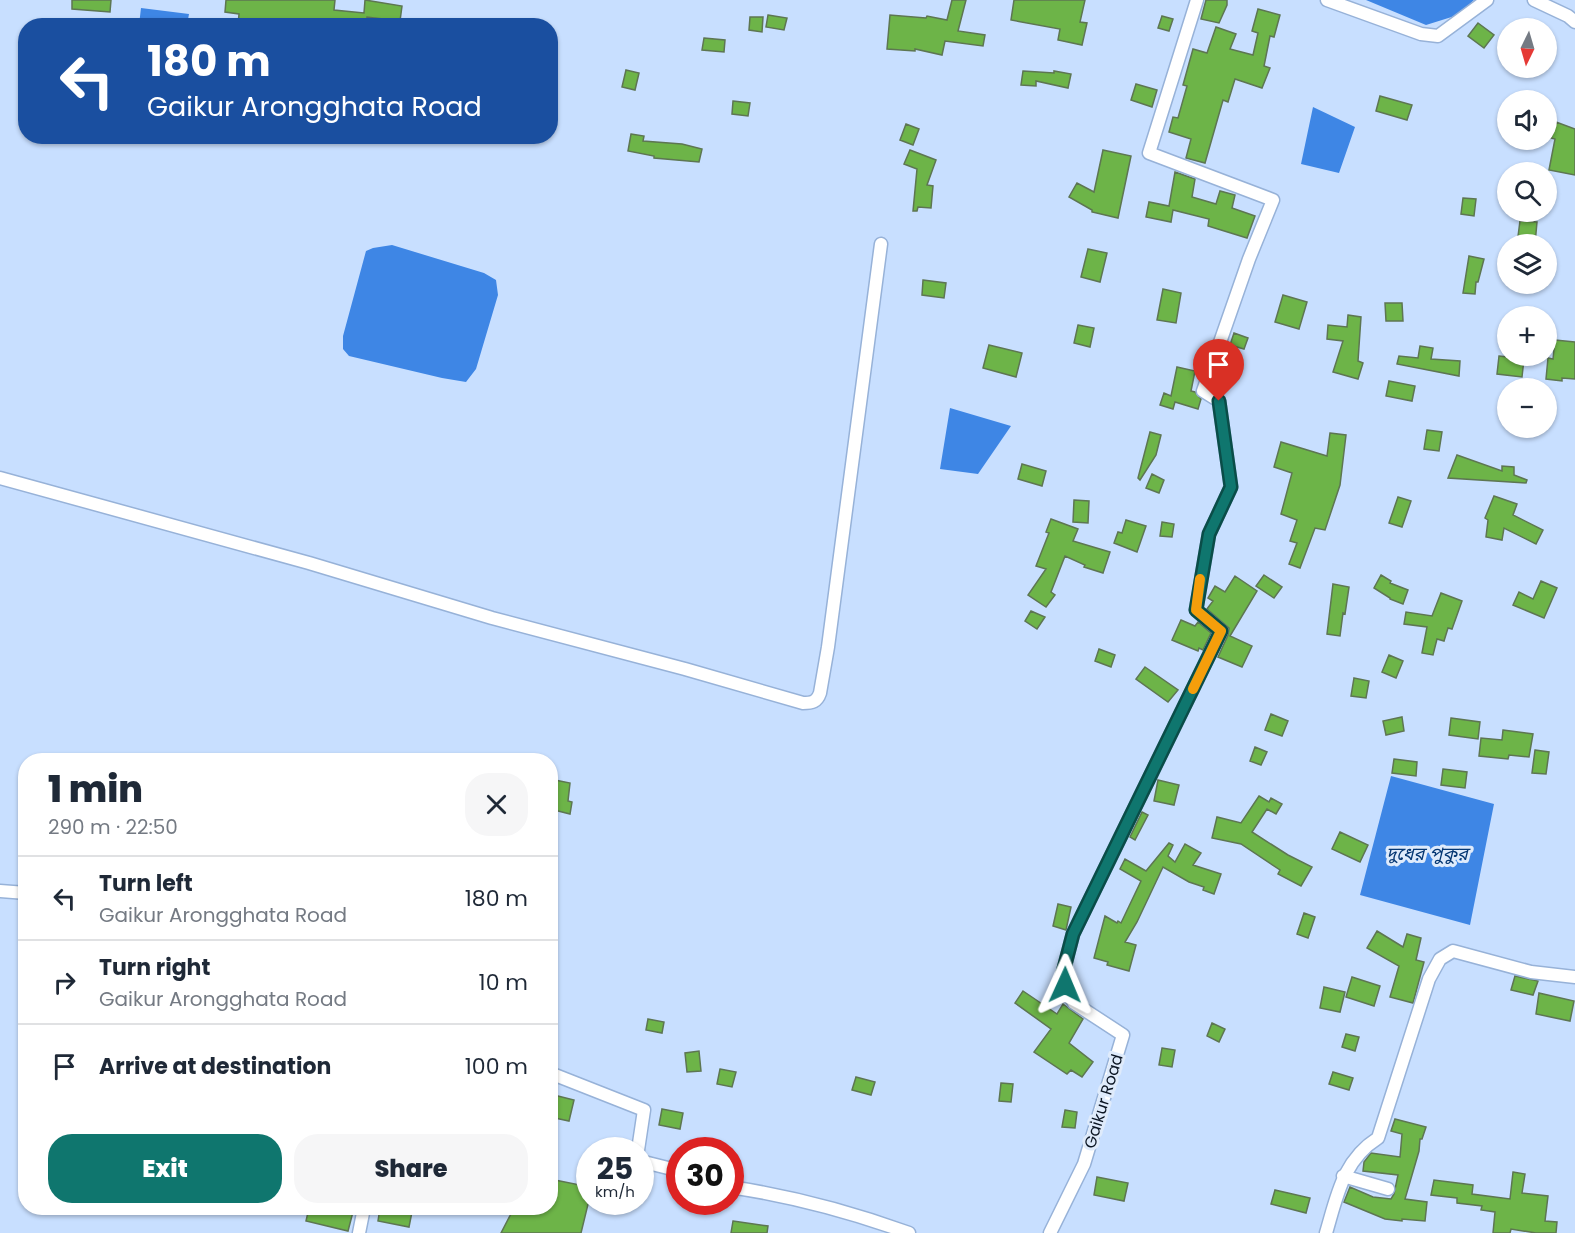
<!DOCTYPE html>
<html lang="en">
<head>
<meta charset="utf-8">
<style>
  body { margin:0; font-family:Poppins,"Noto Sans Bengali",sans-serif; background:#f6f6f7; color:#1f2937; height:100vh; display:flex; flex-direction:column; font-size:22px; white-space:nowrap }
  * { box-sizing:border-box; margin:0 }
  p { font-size:20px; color:#747a83 }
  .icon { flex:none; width:33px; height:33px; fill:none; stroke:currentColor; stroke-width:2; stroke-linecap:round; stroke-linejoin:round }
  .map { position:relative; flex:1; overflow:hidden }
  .drawer { position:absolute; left:18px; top:753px; width:540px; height:462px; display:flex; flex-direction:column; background:#fff; border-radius:24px; box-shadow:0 2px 4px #0004 }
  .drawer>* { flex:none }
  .top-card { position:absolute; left:18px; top:18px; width:540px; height:126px; border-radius:24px; box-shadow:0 2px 4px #0004; background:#1a4fa0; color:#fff; overflow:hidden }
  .needle { width:39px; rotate:185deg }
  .buttons { position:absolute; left:1497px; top:18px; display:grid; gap:12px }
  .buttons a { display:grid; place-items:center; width:60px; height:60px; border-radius:50%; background:#fff; box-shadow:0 2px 4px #0004; font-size:30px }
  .speed { position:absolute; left:576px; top:1137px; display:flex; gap:12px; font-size:30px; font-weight:700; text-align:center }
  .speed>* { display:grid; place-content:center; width:78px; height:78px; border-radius:50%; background:#fff; box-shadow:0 2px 4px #0004; line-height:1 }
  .speed small { font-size:15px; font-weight:400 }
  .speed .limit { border:9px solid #d22; background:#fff; color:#111 }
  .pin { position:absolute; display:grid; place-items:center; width:51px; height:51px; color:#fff; margin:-62px -26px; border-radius:50% 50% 50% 0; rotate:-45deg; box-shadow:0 0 6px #0007 }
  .pin .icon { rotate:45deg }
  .me { position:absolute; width:66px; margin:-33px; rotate:1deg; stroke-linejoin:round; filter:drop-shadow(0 0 4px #0008) }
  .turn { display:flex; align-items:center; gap:21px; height:126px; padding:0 30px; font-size:27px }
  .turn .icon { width:78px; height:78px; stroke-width:2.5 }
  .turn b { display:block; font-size:42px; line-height:51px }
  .round { display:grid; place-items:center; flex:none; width:63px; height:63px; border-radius:24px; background:#f6f6f7 }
  .overview { display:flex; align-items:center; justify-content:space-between; height:102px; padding:0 30px }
  h1 { font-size:36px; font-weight:800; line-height:45px }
  .primary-button { display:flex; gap:12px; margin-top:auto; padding:12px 30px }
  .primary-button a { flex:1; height:69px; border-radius:24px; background:#0f766e; color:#fff; font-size:24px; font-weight:800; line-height:69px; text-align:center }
  .primary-button a+a { background:#f6f6f7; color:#1f2937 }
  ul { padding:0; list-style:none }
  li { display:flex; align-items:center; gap:18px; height:84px; padding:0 30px; border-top:2px solid #e0e1e3 }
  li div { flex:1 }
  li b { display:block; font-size:22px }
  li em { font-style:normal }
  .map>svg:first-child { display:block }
  .water { fill:#3e86e5 }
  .building { fill:#6db448; stroke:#5d7652; stroke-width:1.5 }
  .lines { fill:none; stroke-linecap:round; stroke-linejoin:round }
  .minor-casing { stroke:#97b2d8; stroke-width:15 }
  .minor { stroke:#fff; stroke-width:12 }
  .route-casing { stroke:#0a4d48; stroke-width:15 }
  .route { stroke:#0f766e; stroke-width:10 }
  .slow { stroke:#f59e0b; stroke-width:10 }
  .labels { text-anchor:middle; stroke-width:6; stroke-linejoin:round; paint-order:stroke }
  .street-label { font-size:16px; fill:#0b1523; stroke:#dfebfb }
  .water-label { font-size:18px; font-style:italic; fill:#053773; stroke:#dfebfb }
</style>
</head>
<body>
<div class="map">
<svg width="1575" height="1233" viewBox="0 0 1575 1233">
  <rect width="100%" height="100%" fill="#c8dfff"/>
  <path class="water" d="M1366,0h108l-16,15 -32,10z
    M141,8l48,6 -2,11h-48z
    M1313,107l42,20 -16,46 -38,-9z
    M392,245l92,28 12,7 2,15 -22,74 -10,13 -24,-4 -93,-22 -6,-7v-13l23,-85 7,-3z
    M950,408l61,18 -33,48 -38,-5z
    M1391,776l103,28 -24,121 -110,-30z"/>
  <path class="building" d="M72,0h39l-1,12 -38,-3z
    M226,0h109l-1,10 30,3 1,-13 37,6 -2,15 -33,-4 -1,9 -66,-5 -1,5 -31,-2v2h-30l1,-12 -14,-2z
    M952,0h14l-8,31 27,4 -2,11 -38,-5 -3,14 -27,-6v2l-28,-2 3,-34 36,3 1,-2 20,4z
    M1014,0h71l-5,22 7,1 -5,22 -24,-5 2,-11 -49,-9z
    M1206,0h21v5l-8,18 -18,-4z
    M1258,9l22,6 -6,22 -4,-1 -6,30 6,2 -8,20 -27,-9 -7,23 -5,-2 -18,63 -19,-5 5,-19 -22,-7 4,-15 5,1 9,-32 -4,-1 10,-36 14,4 9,-26 20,7 -6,15 23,6 5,-22 -6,-2z
    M768,15l19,3 -3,12 -18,-3z
    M1162,16l11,3 -4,12 -11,-3z
    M750,17h13l-1,15 -13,-2z
    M1478,23l16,12 -10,13 -16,-12z
    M704,38l21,2 -1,12 -22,-2z
    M626,70l13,3 -4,17 -13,-3z
    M1023,71l31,2v-2l17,3 -3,14 -32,-7v5l-15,-1z
    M1136,84l21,6 -5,17 -21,-7z
    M1380,96l32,9 -5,15 -31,-9z
    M733,101l17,2 -2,13 -16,-2z
    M1556,122l19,7v46l-26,-5 6,-31 -4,-1z
    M906,124l13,5 -6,16 -13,-5z
    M631,134l13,2 -1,5 39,3 20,5 -3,13 -45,-4v-2l-26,-5z
    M910,150l26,10 -9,25 6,1 -2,22 -13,-1 -1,4h-4l4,-42 -13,-5z
    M1103,150l28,6 -13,62 -26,-6v-2l-23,-13 8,-14 17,9z
    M1175,172l20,7 -3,18 24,7 4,-13 15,4 -3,13 23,8 -8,22 -39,-12 1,-7 -36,-9 -2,12 -25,-5 3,-15 20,4z
    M1463,198l13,1 -2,17 -13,-2z
    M1520,221l17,1 -2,22h-18z
    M1088,249l19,4 -7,29 -19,-5z
    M1469,256l15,3 -6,23h-2l-1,12 -12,-1z
    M923,280l23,3 -2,15 -22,-3z
    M1163,289l18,4 -5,30 -19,-3z
    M1283,295l24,7 -8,27 -24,-7z
    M1385,303h17l1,18h-17z
    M1348,315l13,2 -3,44 5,2 -5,16 -25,-7 10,-31 -16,-2 1,-14 19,2z
    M1078,325l16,3 -4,19 -16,-4z
    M1234,333l14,5 -4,11 -14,-4z
    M1555,340l20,2v37l-13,-1v3l-16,-2 2,-21 5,1z
    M989,345l33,8 -6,24 -33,-9z
    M1420,346l13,2 -2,11 29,2 -1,15 -62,-12 2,-8 19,2z
    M1499,356l25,3 -2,18 -25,-3z
    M1177,367l18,4 -4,20 4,1 6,7 -3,10 -23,-7 -2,7 -13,-4 4,-12 7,3z
    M1389,381l26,5 -3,15 -26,-5z
    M1427,430l15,2 -3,19 -15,-2z
    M1150,432l11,3 -5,20 -16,25 -2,-2z
    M1330,433l16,2 -6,50 -15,45 -10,-2 -15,40 -11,-4 8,-21 -7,-2 7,-21 -16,-6 11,-41 -18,-6 7,-25 46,14z
    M1457,455l45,16v-5l12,1v8l13,5 -1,3 -78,-5z
    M1022,464l24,7 -4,15 -24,-7z
    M1152,474l12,6 -5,13 -13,-5z
    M1494,496l23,8 -4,11 30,15 -7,14 -32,-16 -2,12 -16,-3 2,-17 -3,-2z
    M1398,497l13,4 -9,26 -13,-4z
    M1074,500l15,1 -1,22 -15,-1z
    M1051,519l27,10 -5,12 37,11 -7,21 -19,-6 1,-2 -20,-9 -14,36 4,3 -9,12 -18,-12 18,-26 -10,-3 13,-33 -3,-1z
    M1126,520l20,6 -9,26 -23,-9 4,-11 4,1z
    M1162,522l12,2 -2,13 -12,-1z
    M1264,575l18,12 -8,11 -18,-12z
    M1381,575l10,6 -1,2 18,7 -5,14 -13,-5v-1l-16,-10z
    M1235,576l22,15 -27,45 22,10 -10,21 -24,-10 10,-22 1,-7 -22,-19 6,-8 -5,-3 7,-12 10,6z
    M1541,581l16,7 -13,30 -31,-13 6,-13 14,7z
    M1333,584l16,3 -4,27 -2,-1 -3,23 -13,-2z
    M1441,593l21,8 -10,28 -4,-1 -4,13 -7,-2 -4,16 -11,-2 5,-26 -23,-3 2,-12 26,4z
    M1031,611l14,6 -8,12 -12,-8z
    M1181,620l14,6 3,-4 13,11 -8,17 -4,-2 -1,3 -26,-11z
    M1099,649l16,6 -4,12 -16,-6z
    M1389,655l14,6 -7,17 -14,-6z
    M1145,667l33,23 -10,12 -32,-23z
    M1354,678l15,3 -3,17 -15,-2z
    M1271,714l17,7 -6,15 -17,-6z
    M1402,717l2,14 -18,4 -3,-14z
    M1451,718l29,4 -2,17 -29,-4z
    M1503,730l30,4 -4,23 -20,-2 -1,4 -29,-3 2,-18 21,2z
    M1255,747l12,5 -6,13 -11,-4z
    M1535,750l14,2 -3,22 -14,-1z
    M1394,759l23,3 -1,14 -24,-3z
    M1443,769l24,3 -2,16 -24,-3z
    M555,780l15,3 -2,18 4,1 -2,12 -20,-5z
    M1158,780l21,5 -5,20 -20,-4z
    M1259,796l10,6 2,-4 11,6 -6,10 -9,-5 -15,23 36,23 24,12 -11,19 -23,-12 2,-4 -39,-26 -29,-6 5,-21 24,6z
    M1142,812l6,3 -13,25 -5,-3z
    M1340,832l28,13 -8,17 -28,-13z
    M1169,843l4,2 -5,11 7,6 10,-18 16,9 -8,12 28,9 -7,20 -11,-4 1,-3 -15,-5 -26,-15 -26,55 -12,20 11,3 -7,26 -22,-6 1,-3 -14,-4 11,-42 12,7 1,-2 3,2 20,-42 -21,-12 5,-10 21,12z
    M1058,904l13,3 -5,23 -13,-4z
    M1304,913l11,4 -7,21 -11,-4z
    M1377,931l26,16 4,-13 14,4 -5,22 8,2 -11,41 -23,-6 9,-31 -32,-18z
    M1515,976l23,5 -5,14 -22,-5z
    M1352,977l28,9 -6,20 -28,-9z
    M1324,987l21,5 -5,20 -20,-4z
    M1023,991l34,23 6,-10 20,15 -14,24 24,19 -11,15 -11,-7 -4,4 -33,-22 17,-23 -36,-26z
    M1539,993l35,8 -4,20 -34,-7z
    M648,1019l16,3 -2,11 -16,-3z
    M1212,1023l13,6 -6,13 -12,-6z
    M1346,1034l13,3 -4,14 -13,-4z
    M1162,1048l13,2 -3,17 -13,-2z
    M699,1051l2,20 -14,1 -2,-19z
    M720,1069l16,3 -4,15 -15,-3z
    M1333,1072l20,6 -4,12 -20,-6z
    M856,1077l19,5 -4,13 -19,-5z
    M1001,1083l12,1 -2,18 -12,-1z
    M550,1094l24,6 -5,21 -19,-4z
    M662,1109l21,4 -3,16 -21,-4z
    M1065,1110l12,2 -2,16 -13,-1z
    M1395,1119l31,8 -4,12h-2l-1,12 -14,48 22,3 -2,19 -23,-2v2l-17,-2 -41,-17 6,-15 23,10 18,2 3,-5 4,-19 -35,-4 1,-9 7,-9 29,4 2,-23 -11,-3z
    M1513,1172l12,2 -3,19 26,3 -3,25 12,1 -1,11h-20l-25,-4 -1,4h-17l2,-21 -14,-2 1,-4 -25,-3v-5l-26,-3 3,-15 39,5 -1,9 38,5z
    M1097,1177l31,6 -4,18 -30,-6z
    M550,1179l40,8v9l-9,37h-80l13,-25h36z
    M1275,1190l35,8 -4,15 -35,-9z
    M309,1208h45l-6,23 -42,-10z
    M380,1208l32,4 -3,15 -31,-6z
    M733,1221l35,5 -1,7h-36z"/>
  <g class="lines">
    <defs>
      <path id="minor" d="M1327,0l94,34 17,2 49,-36
        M1534,0l34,16 7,6
        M0,478l309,85 183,55 193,51 118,34c9,0 14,-1 17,-10l8,-46 53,-403
        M0,891l26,2
        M550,1073l94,37 -6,40
        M640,1161l40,10
        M1343,1176l45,13
        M730,1187c61,9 121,25 179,46
        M359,1233l5,-25
        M1050,1233l34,-69 39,-129 -49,-32 -13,-23 12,-46 148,-303 -25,-21 13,-76 22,-47 -12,-86 -16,-10 46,-132 24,-59 -124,-47 48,-153
        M1326,1233c11,-37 17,-73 52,-95l51,-159 11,-20 13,-8 78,21 44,5"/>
    </defs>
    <use href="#minor" class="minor-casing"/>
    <use href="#minor" class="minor"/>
  </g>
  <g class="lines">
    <defs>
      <path id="route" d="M1065,985l-4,-5 12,-46 148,-303 -25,-21 13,-76 22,-47 -12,-86"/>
    </defs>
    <use href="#route" class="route-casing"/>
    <use href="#route" class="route"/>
    <path class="slow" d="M1193,689l28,-58 -25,-21 4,-31"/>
  </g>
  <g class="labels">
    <g class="street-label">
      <text transform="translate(1103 1101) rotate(-73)" y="6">Gaikur Road</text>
    </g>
    <g class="water-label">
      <text x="1427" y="860">দুধের পুকুর</text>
    </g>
  </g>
</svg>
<div class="buttons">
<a><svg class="needle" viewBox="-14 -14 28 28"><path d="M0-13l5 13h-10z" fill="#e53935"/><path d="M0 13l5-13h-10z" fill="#747a83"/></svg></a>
<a><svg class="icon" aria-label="sound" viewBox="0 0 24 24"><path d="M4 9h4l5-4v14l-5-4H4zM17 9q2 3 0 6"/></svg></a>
<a><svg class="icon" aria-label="search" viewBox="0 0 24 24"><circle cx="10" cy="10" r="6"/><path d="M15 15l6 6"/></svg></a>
<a><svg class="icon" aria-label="layers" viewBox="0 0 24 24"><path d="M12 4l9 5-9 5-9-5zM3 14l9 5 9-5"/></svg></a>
<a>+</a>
<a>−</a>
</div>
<div class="speed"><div>25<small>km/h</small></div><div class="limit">30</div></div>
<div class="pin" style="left:1219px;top:401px;background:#d93025"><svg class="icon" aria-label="arrive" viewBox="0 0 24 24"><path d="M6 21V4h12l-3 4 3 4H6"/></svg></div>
<svg class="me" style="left:1065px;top:985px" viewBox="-20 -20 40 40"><path d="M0-17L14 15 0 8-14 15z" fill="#0f766e" stroke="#fff" stroke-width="4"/></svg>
<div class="top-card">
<div class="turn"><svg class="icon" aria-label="left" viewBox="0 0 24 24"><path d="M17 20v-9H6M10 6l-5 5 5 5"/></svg><div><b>180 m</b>Gaikur Arongghata Road</div></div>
</div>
<section class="drawer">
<div class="overview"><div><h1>1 min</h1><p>290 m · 22:50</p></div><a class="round"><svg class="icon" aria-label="close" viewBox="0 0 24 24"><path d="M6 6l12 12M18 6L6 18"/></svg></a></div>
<ul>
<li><svg class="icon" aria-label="left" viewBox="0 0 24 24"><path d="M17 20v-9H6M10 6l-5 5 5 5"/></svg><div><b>Turn left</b><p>Gaikur Arongghata Road</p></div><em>180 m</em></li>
<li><svg class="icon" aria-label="right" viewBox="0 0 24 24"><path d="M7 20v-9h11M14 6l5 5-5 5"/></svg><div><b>Turn right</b><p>Gaikur Arongghata Road</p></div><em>10 m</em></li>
<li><svg class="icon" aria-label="arrive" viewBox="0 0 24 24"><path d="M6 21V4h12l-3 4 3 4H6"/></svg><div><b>Arrive at destination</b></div><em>100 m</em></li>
</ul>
<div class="primary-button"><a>Exit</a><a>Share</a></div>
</section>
</div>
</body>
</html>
